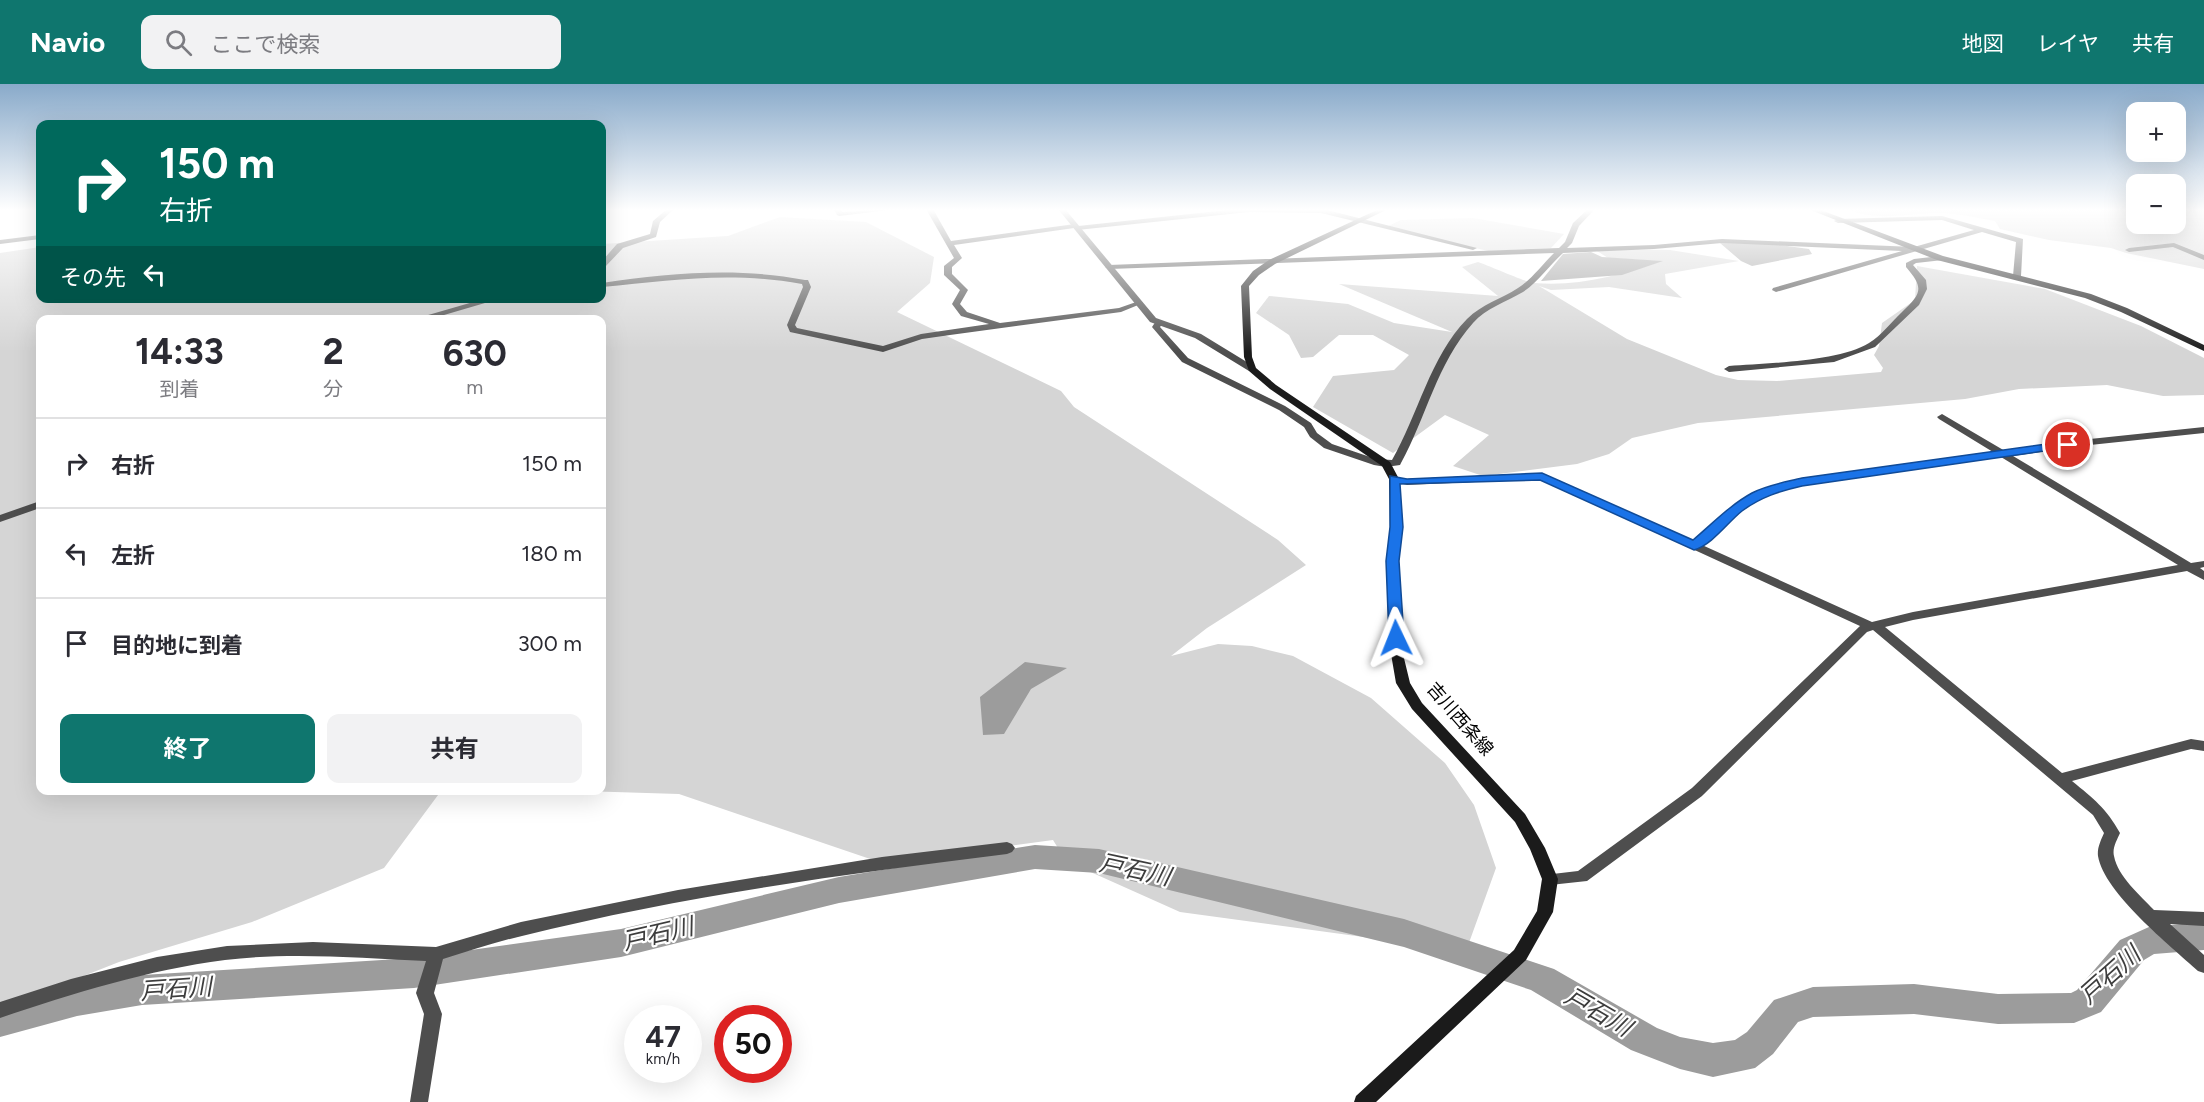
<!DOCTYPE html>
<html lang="ja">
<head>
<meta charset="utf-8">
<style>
  body { margin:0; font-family:Figtree,"Noto Sans JP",sans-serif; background:#f2f2f3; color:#2b2b33; height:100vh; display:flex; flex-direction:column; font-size:22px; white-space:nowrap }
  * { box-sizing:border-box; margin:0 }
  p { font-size:20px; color:#7c7c81 }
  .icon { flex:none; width:33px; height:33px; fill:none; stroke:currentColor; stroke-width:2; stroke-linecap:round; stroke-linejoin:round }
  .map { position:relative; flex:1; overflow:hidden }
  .details { position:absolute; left:36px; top:231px; width:570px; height:480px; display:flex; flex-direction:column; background:#fff; border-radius:12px; box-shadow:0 6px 24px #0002 }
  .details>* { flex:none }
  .banner { position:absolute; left:36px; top:36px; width:570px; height:183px; border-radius:12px; box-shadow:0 6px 24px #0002; background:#00695c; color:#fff; overflow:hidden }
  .tools { position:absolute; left:2126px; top:18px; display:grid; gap:12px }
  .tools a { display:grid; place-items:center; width:60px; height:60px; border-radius:12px; background:#fff; box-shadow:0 6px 24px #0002; font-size:30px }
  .speed { position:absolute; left:624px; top:921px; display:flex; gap:12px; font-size:30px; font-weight:700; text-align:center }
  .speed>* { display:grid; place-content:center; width:78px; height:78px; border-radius:50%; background:#fff; box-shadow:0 6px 24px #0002; line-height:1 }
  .speed small { font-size:15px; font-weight:400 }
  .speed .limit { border:9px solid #d22; background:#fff; color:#111 }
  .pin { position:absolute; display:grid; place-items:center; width:51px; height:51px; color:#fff; margin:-26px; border:3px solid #fff; border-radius:50%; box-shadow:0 2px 6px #0007 }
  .me { position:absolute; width:66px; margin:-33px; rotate:358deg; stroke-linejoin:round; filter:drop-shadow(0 0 4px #0008) }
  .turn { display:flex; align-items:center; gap:21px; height:126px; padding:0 24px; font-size:27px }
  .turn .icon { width:78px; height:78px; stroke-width:2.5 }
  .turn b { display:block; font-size:42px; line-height:51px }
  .then { display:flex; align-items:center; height:57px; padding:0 24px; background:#0003; gap:12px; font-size:22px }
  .eta { display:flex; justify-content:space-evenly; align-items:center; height:102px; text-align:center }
  .eta b { font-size:36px; font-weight:700; line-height:42px }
  .action { display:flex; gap:12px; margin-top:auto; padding:12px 24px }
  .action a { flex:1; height:69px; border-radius:12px; background:#0f766e; color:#fff; font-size:24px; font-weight:700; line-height:69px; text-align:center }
  .action a+a { background:#f2f2f3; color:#2b2b33 }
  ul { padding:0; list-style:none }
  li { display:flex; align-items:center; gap:18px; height:90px; padding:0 24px; border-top:2px solid #e1e1e2 }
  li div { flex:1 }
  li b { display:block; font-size:22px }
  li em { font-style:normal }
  header { display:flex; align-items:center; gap:36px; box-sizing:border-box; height:84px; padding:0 30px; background:#0f766e; color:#fff }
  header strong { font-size:28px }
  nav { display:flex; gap:33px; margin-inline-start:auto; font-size:21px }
  .search { width:420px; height:54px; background:#f2f2f3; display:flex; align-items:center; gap:15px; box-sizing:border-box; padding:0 21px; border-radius:12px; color:#7c7c81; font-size:22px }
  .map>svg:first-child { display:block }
  .green { fill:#d5d5d5 }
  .water { fill:#9c9c9c }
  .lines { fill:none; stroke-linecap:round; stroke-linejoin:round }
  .river { fill:#9c9c9c; fill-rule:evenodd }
  .minor { fill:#4e4e4e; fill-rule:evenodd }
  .tertiary { fill:#4e4e4e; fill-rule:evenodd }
  .secondary { fill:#1b1b1b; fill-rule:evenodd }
  .route { fill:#1a73e8; stroke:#114b97; stroke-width:1.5 }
  .labels { text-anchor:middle; stroke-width:4.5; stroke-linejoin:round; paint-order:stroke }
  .street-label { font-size:18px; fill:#000; stroke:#fff }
  .near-water-label { font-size:24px; font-style:italic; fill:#3d3d3d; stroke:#fff }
</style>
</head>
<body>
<header>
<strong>Navio</strong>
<div class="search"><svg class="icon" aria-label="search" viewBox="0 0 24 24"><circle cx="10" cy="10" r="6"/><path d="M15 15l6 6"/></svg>ここで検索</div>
<nav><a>地図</a><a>レイヤ</a><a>共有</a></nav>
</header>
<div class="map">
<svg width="2204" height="1018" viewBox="0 0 2204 1018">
  <rect width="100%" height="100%" fill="#fff"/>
  <path class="green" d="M1846,125h290v15h39v-15h29v60l-78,-16 -15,-5 -62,-8 -49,-11 -5,-8c-17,-3 -34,-7 -51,-8 -36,-1 -62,10 -98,-4z
    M780,133l86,5 68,35 -4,26 -33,29 164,79 13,16 204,133 28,25 -99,63 -36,28 47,-12 34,2 41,10 78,42 74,65 29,42 22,63 -30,83 -286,-39 -114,-51 -13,-21 -171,23 -203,-69 -97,-3 20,-1v-470h-562v470l401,1 -57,77 -132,54 -133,40 -119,47v-756l40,-6v51h562v-54l126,-8z
    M1473,134l91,16 -13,14 -63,3 -102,-24 15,-7z
    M1594,165l76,1 69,11 -74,13 1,10 16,14 -73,-11 -58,3 -12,-4 88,53 89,36 22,5 39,1 104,-9 2,-4 -9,-13 5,-9 3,-23 33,-23 2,-34 128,23 96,37 63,32v37l-41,1 -56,-11 -88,4 -54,10 -267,24 -66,15 -23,16 -32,10 -94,12 -30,-10 36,-31 -44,-20 -52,38 -80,-46 20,-31 61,-6 15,-15 -36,-20h-34l-26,22 -12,1 -12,-23 -33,-22 13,-17 79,8 46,19 58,9 -113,-48 159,12 -36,-29 16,-5c12,4 47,20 56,21 43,4 87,-8 127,-22l-53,-3z"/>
  <path class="water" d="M1720,159h44l45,6 3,5 -60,12 -11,-5z
    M1591,168l11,5 61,4 -41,14 -81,6 22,-27z
    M1025,578l42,6 -36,21 -27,45 -21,1 -3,-38z"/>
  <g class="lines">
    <path class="river" d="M1035,761l64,4 305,70 150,50 103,59 23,9 33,6 22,-3 12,-8 27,-32 39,-13 101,-3 84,10 73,-1 6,-3 43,-50 29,-13 55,-5v28l-50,4 -10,6 -43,52 -27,11 -76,1 -84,-10 -101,3 -15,5 -25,32 -18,14 -42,9 -33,-8 -49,-19 -100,-60 -127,-43 -305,-74 -64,-4 -196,34 -218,54 -207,31 -272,17 -65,11 -77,21v-32l77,-19 65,-11 272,-17 207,-29 218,-52z"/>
    <path class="minor" d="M667,125h7l-14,13 -4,15 -33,11 -18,19h-3v-6l15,-17 33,-10 3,-13z
      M834,125h7l1,3 55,-3 -58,7 -2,-1z
      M926,125h7l18,32 124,-17 3,2 159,-17h86l154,39 -4,2 -152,-37 -72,-1 -172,18 -3,-2 -120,17 8,13 -10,9v7l16,16 -8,14 7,8 33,11 119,-15 20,-7 4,2 -22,9 -171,23 -28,4 -39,13 -93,-20 -3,-7 16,-38 -1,-3c-72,-13 -130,-4 -200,3v-4c68,-10 135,-16 203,-3h3l3,7 -16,38 2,3 86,18 38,-12 68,-10 -28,-8 -9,-12 8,-14 -16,-15v-9l10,-8z
      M1588,125h7l-16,17 -7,17 -5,5 87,-3 68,-6 192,8 60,-17 -32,-10 -104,3 -4,-2 4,-2 104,-3 81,23 -2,37 -4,2 -4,-2 3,-34 -34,-10 -206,60 -4,-2 1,-2 129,-37 -180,-8 -68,6 -91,4c-13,12 -25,29 -40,39 -17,10 -37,16 -50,31 -36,40 -47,95 -72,140l-1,2 -14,2 -12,-2 -50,-17 -14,-11 -6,-10 -25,-17 -97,-48 -30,-35 4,-6h6l1,2 -3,4 28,31 97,48 26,17 6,10 15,11 44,15 16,1c26,-45 38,-103 75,-141 15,-15 34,-20 51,-31 13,-8 25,-24 36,-35l-445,16 -4,-2 4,-2 450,-17 6,-6 8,-19z
      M40,151v4l-40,5v-4z
      M2174,159l30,12v5l-31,-13 -44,5 -4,-2 4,-2z
      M1940,172l4,2 -1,2 -27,3 -3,2 13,15 1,9 -8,16 -44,42 -41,15 -105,10 -5,-3 5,-3c37,-3 109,-4 140,-23 12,-7 23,-22 33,-31 20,-19 22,-24 4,-45v-4l8,-4z
      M487,214h15l-75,22h-16z
      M1942,330l63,37 85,-12 114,-12v6l-114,12 -77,11 178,107 13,-2v6l-4,1 4,3v9l-17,-9 -274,49 -28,7 177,146 129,-34 13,2v10l-13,-2 -119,32c22,18 34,27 48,52 -3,7 -8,15 -6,23 4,21 26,39 40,54l50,2v14l-34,-2 34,31v18l-6,-2c-27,-25 -94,-78 -100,-115 -1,-8 3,-16 6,-23l-11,-18 -220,-185 -6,2 -165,164 -115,85 -37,4 -6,-2 -2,-4 2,-4 34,-4 114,-83 168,-162 -320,-147 -133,6 -17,-4 -1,-2 1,-2 17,2 135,-6 151,68 39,-34 22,-15 48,-13 191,-27 -54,-33 -2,-2zM2001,373l177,108 -265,47 -41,10 -170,-77 38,-34 22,-15 41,-11z
      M40,417v7l-40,14v-7z
      M1007,758l5,2 3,4 -3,4 -5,2c-162,20 -326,42 -485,82 -27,6 -53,15 -79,23l-9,34 8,21 -14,88h-18l14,-88 -8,-21 10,-32c-67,-3 -135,-9 -201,-1 -77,10 -151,33 -225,58v-16l71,-23 86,-22 70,-11 86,-4 123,5 85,-25 157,-32 204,-33z"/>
    <path class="tertiary" d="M1058,125h7l91,109 45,16 54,33v4h-6l-54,-33 -45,-16z"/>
    <path class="secondary" d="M1379,125h9l-113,55 -16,11 -10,11 3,71 4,11 20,17 114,77 9,17 3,48 -3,34 4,93 7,29 12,20 103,111 20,34 13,31 -5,33 -27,48 -150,142h-22l2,-6 158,-146 23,-39 5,-32 -12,-30 -15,-27 -103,-113 -16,-26 -5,-29 -4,-93 3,-34 -1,-48 -7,-13 -112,-77 -21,-18 -5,-14 -3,-71 12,-15 16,-11z
      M1808,125h10l125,47 148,38 36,14 77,37v6l-83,-39 -36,-14 -148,-38z"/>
  </g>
  <linearGradient id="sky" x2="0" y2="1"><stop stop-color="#89aaca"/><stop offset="0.47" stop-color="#fff"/><stop offset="1" stop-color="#fff" stop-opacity="0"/></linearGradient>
  <rect width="2204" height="268" fill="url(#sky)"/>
  <path class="route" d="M2068,357l4,1v5l-270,39c-22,5 -41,11 -60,25 -14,11 -30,34 -48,39l-154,-70 -140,4 3,43 -4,34 5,77 -8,4 -7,-4 -3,-77 4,-34v-51l17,3 135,-6 151,67c19,-16 37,-35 59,-47 15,-8 34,-11 50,-15z"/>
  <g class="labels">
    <g class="street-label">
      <text transform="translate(1460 635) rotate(49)" y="6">吉川西条線</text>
    </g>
    <g class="near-water-label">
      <text transform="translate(1135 786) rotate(12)" y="8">戸石川</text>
      <text transform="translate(658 850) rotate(-13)" y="8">戸石川</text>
      <text transform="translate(2110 891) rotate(-42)" y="8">戸石川</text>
      <text transform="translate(176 905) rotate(-4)" y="8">戸石川</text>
      <text transform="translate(1598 928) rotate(30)" y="8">戸石川</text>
    </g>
  </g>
</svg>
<div class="tools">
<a>+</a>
<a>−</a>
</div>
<div class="speed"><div>47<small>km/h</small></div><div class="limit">50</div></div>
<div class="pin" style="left:2068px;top:361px;background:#d93025"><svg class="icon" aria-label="arrive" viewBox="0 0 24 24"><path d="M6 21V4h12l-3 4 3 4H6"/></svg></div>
<svg class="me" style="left:1396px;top:554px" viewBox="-20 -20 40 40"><path d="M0-17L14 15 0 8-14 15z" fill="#1a73e8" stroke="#fff" stroke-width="4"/></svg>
<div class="banner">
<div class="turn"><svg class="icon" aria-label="right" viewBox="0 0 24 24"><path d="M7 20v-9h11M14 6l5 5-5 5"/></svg><div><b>150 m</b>右折</div></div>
<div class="then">その先<svg class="icon" aria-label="left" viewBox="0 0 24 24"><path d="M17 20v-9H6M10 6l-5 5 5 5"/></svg></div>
</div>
<section class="details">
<div class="eta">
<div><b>14:33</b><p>到着</p></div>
<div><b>2</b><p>分</p></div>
<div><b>630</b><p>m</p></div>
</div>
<ul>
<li><svg class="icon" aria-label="right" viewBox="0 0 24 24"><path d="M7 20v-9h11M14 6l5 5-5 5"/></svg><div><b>右折</b></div><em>150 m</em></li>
<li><svg class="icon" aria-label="left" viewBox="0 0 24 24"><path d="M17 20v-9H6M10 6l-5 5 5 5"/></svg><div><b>左折</b></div><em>180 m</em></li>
<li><svg class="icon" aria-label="arrive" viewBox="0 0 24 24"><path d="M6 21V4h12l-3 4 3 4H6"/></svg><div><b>目的地に到着</b></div><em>300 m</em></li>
</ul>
<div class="action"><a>終了</a><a>共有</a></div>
</section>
</div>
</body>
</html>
